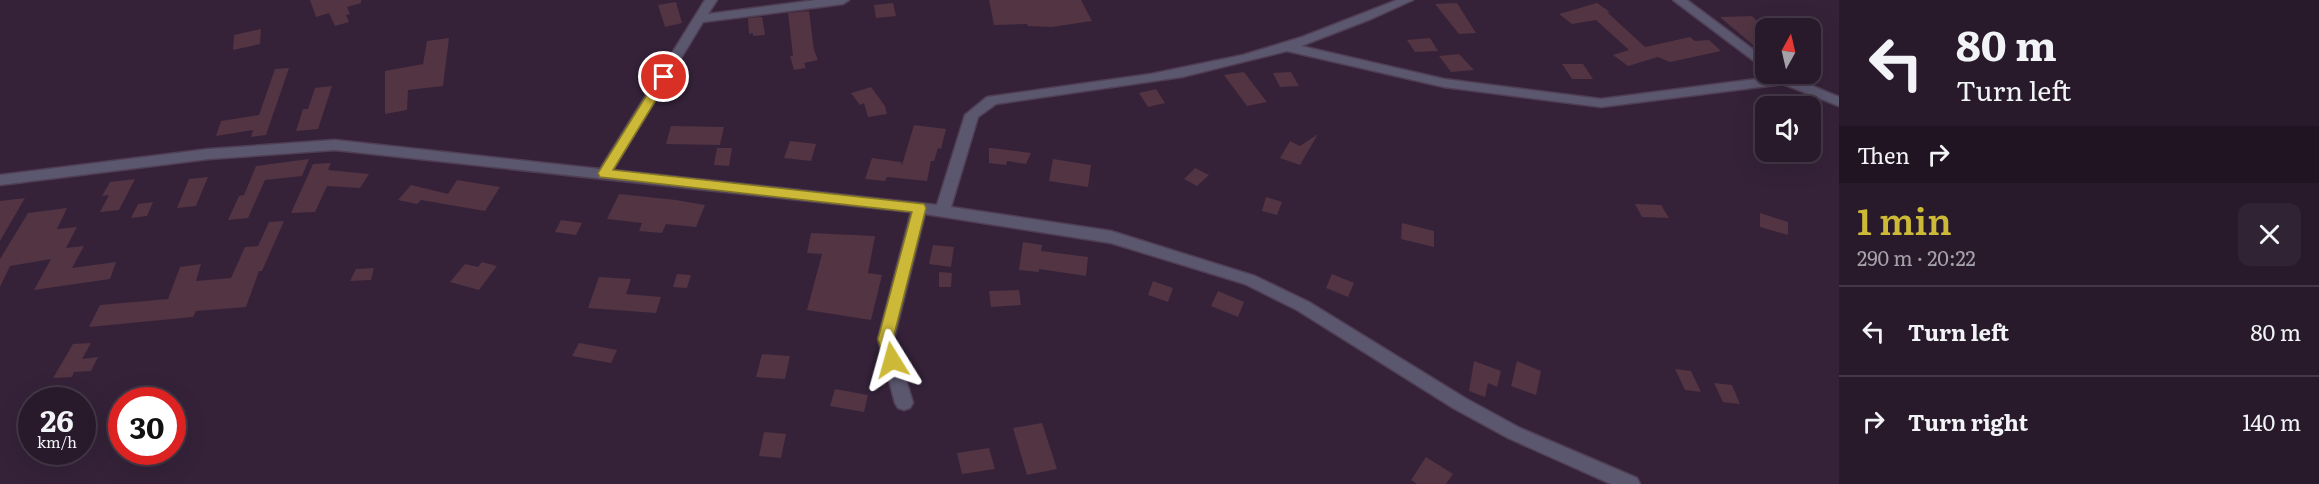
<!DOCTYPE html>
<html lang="en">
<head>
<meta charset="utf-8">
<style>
  body { margin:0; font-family:Literata,serif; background:#302333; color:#f1f3f6; height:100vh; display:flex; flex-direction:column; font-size:22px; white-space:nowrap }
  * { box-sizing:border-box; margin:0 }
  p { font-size:20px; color:#a5a1a9 }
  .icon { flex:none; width:33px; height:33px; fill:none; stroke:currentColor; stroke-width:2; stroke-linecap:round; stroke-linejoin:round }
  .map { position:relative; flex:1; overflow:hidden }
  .sheet { display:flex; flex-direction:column; background:#281a2b; width:480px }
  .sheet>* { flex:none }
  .guide { background:#281a2b; color:#f1f3f6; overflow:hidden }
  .needle { width:39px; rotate:8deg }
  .fabs { position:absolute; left:1755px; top:18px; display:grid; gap:12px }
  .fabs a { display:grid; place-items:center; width:66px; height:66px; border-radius:12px; background:#281a2b; box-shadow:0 6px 24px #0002,0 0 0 2px #443847; font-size:30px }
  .speed { position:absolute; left:18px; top:387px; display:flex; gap:12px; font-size:30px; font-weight:700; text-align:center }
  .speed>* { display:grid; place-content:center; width:78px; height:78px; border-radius:50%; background:#281a2b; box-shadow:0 6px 24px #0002,0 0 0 2px #443847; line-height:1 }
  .speed small { font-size:15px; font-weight:400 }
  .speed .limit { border:9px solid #d22; background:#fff; color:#111 }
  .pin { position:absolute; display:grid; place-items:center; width:51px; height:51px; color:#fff; margin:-26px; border:3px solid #fff; border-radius:50%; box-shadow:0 2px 6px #0007 }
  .me { position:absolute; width:66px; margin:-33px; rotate:352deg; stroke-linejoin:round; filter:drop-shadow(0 0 4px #0008) }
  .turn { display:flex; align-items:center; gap:21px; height:126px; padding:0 18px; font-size:27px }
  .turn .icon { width:78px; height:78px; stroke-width:2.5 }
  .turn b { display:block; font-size:42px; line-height:51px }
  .then { display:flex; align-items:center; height:57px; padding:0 18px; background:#0003; gap:12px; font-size:22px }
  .round { display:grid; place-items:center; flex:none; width:63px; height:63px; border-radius:12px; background:#302333 }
  .head { display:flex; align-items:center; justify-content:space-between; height:102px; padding:0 18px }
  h1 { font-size:36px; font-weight:600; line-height:45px; color:#cdb938 }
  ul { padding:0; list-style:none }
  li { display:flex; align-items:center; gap:18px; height:90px; padding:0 18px; border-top:2px solid #443847 }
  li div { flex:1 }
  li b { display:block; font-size:22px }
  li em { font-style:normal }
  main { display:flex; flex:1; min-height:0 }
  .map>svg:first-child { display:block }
  .building { fill:#523443 }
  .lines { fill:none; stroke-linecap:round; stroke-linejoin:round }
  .minor-casing { stroke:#503e54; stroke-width:3 }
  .minor { fill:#5b576f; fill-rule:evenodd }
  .route { fill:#cdb938; stroke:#857824; stroke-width:1.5 }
</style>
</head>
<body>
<main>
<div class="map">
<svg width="1839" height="484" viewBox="0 0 1839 484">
  <rect width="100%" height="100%" fill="#352239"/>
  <path class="building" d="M310,0h51v3l-14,4 3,7 -4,1 3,7 -14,4 -6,-13 -13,4z
    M989,0h92l11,21 -40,6 -24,-1 -1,-2 -33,1z
    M676,2l6,21 -17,4 -7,-22z
    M893,3l3,13 -20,2 -2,-13z
    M1457,3l19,30 -17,1 -24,-30z
    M1597,3l13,9h-3l38,35 45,-10 5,4 14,-1 12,11 -51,11 -12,-5 -30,9 -15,-11 16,-5 -33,-30 -24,4 -13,-10z
    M809,11l5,39 4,10 -14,3 2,5 -12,2 -4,-14h3l-5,-43z
    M1752,16l14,14v26l-46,-39z
    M762,17l3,18 -12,1v-3l-4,1 -1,-16z
    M261,29l-1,15 -27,6 1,-15z
    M449,38l-6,48 -35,4 -1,20 -22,4v-43l38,-7 4,-23z
    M1430,38l8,13 -23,1 -8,-12z
    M1459,54l15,16 -23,2 -12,-16z
    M1562,64h21l10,15h-21z
    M289,68l-23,67 -15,2 2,-7 -37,6 5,-15 38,-6 16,-46z
    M1244,72l6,8 17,22 -20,4 -23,-31z
    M1291,72l8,14 -19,1 -7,-14z
    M332,86l-14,43 -22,2 7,-22h5l7,-21z
    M871,87l14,19 2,8 -19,3 -4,-14 -4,2 -9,-12z
    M1156,89l9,14 -17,4 -9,-14z
    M914,125l32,4 -5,20 -3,-1 -4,13h-3l-4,20 -40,-4 -2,4 -20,-2 7,-21 29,4 1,3z
    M671,126l53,1 -4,18 -54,-1z
    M1318,134l-18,31 -20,-7 10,-17 10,5z
    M790,141l26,3 -5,17 -27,-3z
    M717,148h15l-3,18 -15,-1z
    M989,148h3l39,5 -5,11 -19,-3 -1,4 -17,-2z
    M309,159l-7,17 -37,4 -17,38 -20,2 11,-24 5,-1 12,-29z
    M1053,159l38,6 -3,22 -39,-6z
    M331,163l-3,7 41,4 -9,14 -33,-2 -12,26 -24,1 22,-49z
    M1195,168l14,7 -12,11 -13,-7z
    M208,177l-12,29 -19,2 12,-29z
    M135,179l-16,31 -19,2 9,-17 -7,1 8,-14z
    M457,180l43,7 -15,24 -64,-11 -4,4 -19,-4 13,-15 37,9z
    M619,194l57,6 29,5 -9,22 -30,-3 -4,9 -23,-2 3,-8 -35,-4z
    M1266,197l16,5 -5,13 -15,-4z
    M25,198l-25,43v-40z
    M153,202l-6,14 -16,2 7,-14z
    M1635,204l26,1 8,13 -27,-1z
    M67,208l-10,21 20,-2 -11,21 18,-2 -12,22 44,-6 -6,17 -76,11 17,-31 -41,7 -10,21v-28l28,-46z
    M1760,213l28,9v13l-28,-8z
    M561,220l21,3 -6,12 -21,-3z
    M284,221l-22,50h-3l-13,36 -50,4 -3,6 -104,10 11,-22 68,-6 12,-32 21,-3 -5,17 35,-3 14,-31 13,-1 11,-24z
    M1402,223l32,8v16l-33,-8z
    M811,233l64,3 -7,37 14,2 -11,45 -64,-10 15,-56 -15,-1z
    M1023,242l19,3 -1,6 47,6 -2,19 -47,-7v3l-20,-2z
    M933,245l21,2 -3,20 -22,-3z
    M482,262l15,4 -18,24 -29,-8 15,-18 13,3z
    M374,268l-3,12 -21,1 6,-12z
    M939,272l13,1 -1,14h-12z
    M677,274l14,1 -4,13 -14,-1z
    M1332,274l22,9 -6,14 -22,-9z
    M599,277l32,2 -5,15 35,3 -5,16 -68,-5z
    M1153,281l20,7 -5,14 -20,-7z
    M1019,290l2,15 -30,2 -2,-16z
    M1218,291l26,11 -6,15 -27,-11z
    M91,343l-9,16 16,-2 -7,14 -17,1 -2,5 -19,1 20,-34z
    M579,343l17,3 21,4 -6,13 -39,-7z
    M762,354l28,2 -5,23 -29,-2z
    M1474,361l27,10 -4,16 -9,-4 -3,14 -16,-6z
    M1517,361l24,10 -5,24 -25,-9z
    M1675,369l16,2 10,21 -16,-2z
    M1714,383l18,2 8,19 -17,-2z
    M835,389l33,6 -4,17 -34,-6z
    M1042,423l15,46 -30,6 -14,-47z
    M764,432l22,2 -5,24 -22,-2z
    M989,448l6,21 -33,5 -5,-21z
    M1426,457l27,17 -7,10h-29l-6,-4z"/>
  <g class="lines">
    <defs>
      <path id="minor" d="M705,0h12l-9,14 108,-14h33l-6,4 -140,18 -90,148 324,35 28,-90 22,-18 164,-23 92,-19 59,-18 95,-37h16l-42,19 -70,27 143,33 157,20 171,-22 -2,-3h14l55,23v9l-56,-22 -182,23 -157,-20 -157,-36 -105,26 -186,27 -18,13 -27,90 160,24 144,45 54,26 156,96 55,30 117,50 3,6h-29l-103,-46 -55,-30 -156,-98 -52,-26 -134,-41 -186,-29 -31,125 19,64 -3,5 -6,2 -6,-2 -3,-5 -17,-64 33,-127 -576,-62 -126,9 -209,26v-10l209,-26 126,-9 265,29z
        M1673,0h14l79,59v11z"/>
    </defs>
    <use href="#minor" class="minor-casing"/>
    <use href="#minor" class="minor"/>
  </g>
  <path class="route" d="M664,73l6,4 -57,93 311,34 2,4 -33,131 6,21 -2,5 -5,1 -6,-1 -8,-26 34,-127 -312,-35 -2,-4 2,-3 60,-96z"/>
</svg>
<div class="fabs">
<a><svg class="needle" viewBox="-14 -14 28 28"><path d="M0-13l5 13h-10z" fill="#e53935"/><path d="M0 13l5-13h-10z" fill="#a5a1a9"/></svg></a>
<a><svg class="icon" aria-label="sound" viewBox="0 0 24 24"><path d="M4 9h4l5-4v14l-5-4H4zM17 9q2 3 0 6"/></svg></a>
</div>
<div class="speed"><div>26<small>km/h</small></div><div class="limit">30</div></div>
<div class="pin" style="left:664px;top:77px;background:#d93025"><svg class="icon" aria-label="arrive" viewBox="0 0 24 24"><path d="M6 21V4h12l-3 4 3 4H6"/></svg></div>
<svg class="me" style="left:892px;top:360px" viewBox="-20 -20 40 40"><path d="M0-17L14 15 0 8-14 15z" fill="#cdb938" stroke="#fff" stroke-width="4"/></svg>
</div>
<section class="sheet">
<div class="guide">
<div class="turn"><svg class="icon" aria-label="left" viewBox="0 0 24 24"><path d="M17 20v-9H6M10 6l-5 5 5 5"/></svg><div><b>80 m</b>Turn left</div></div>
<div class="then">Then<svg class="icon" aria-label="right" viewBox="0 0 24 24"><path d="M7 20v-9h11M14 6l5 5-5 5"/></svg></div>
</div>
<div class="head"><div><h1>1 min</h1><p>290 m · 20:22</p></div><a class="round"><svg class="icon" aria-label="close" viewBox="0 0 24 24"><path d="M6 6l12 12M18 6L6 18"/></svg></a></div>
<ul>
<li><svg class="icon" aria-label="left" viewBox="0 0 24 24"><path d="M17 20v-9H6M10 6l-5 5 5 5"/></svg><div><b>Turn left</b></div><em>80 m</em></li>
<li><svg class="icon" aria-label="right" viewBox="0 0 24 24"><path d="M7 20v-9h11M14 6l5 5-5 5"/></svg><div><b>Turn right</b></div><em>140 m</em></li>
</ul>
</section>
</main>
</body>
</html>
